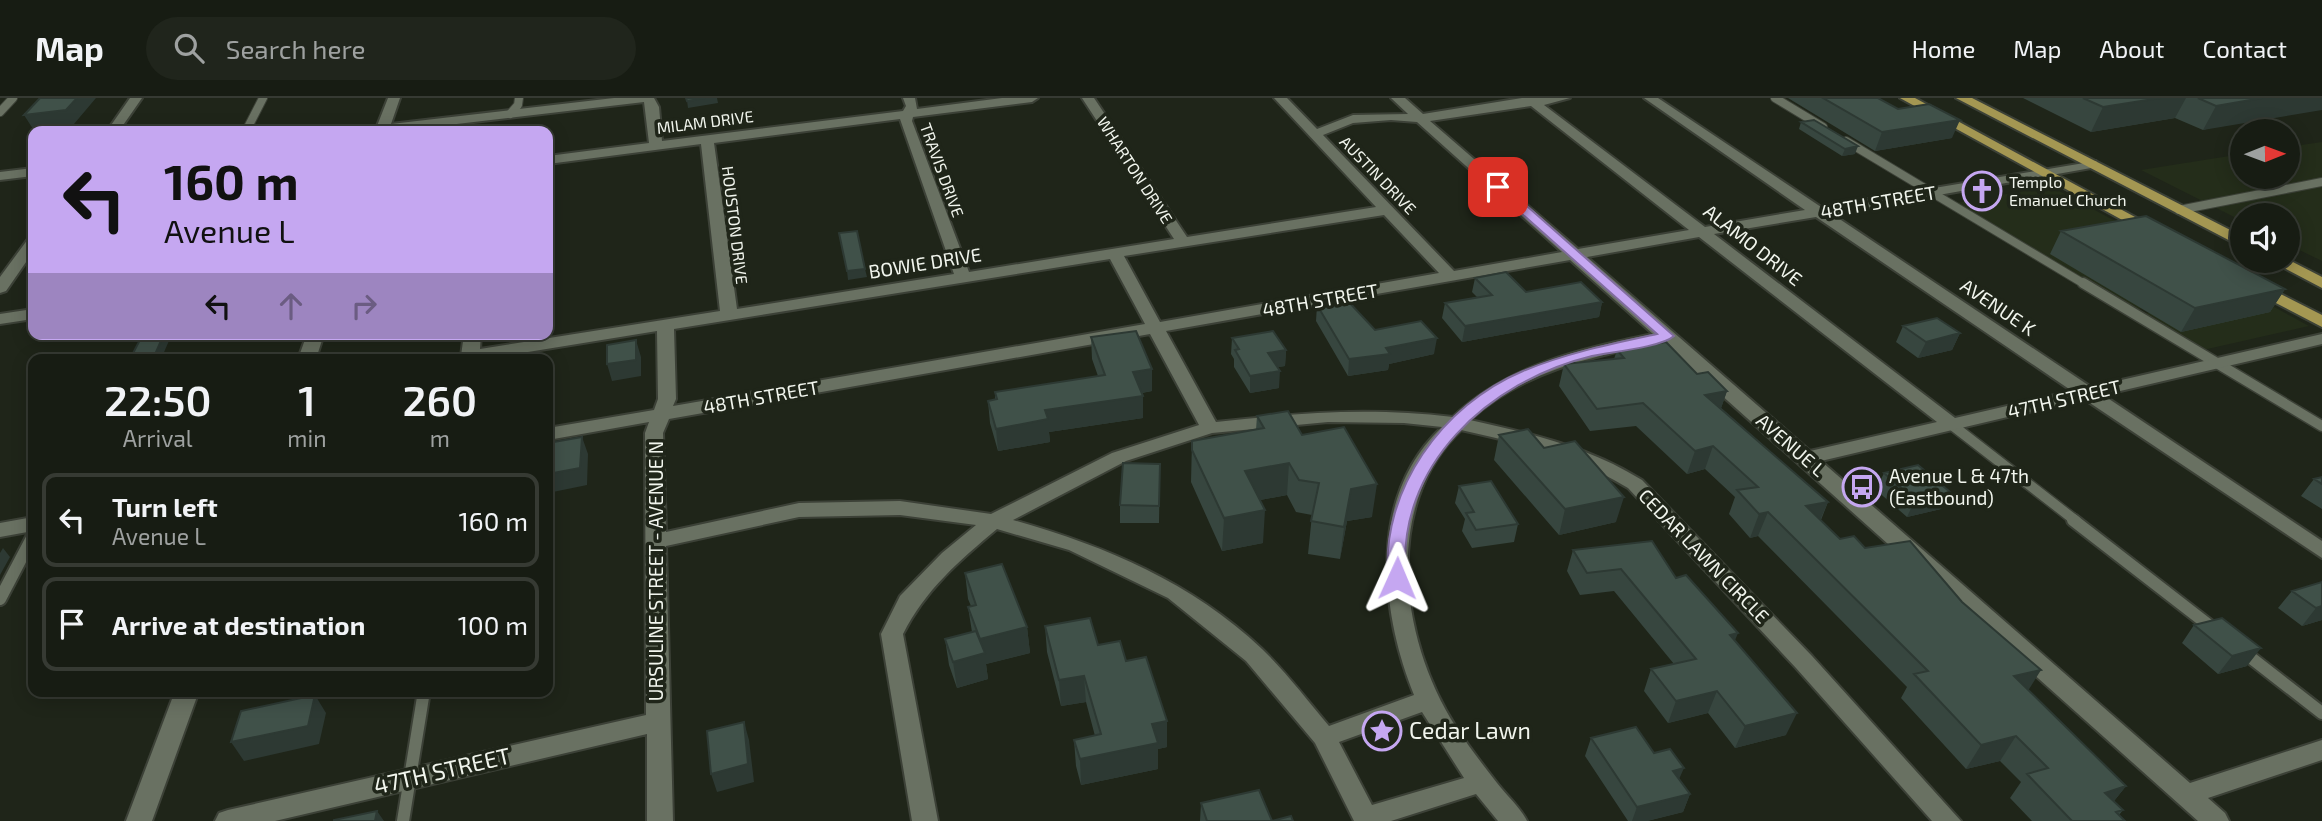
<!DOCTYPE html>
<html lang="en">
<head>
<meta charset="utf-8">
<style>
  body { margin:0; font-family:"Exo 2",sans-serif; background:#20251c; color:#f1f3f6; height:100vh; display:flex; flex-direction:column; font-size:26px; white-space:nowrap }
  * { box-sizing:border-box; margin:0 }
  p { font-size:23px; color:#9ea1a0 }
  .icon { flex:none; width:38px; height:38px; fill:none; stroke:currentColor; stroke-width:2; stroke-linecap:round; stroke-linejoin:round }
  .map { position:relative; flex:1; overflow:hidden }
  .details { position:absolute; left:28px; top:256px; width:525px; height:343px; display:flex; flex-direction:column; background:#171c13; border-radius:14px; box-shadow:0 4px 18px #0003,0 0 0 2px #363a33 }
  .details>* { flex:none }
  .banner { position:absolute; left:28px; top:28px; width:525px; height:214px; border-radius:14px; box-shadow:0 4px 18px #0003,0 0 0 2px #363a33; background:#c5a7f1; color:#111; overflow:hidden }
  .needle { width:46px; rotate:89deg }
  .controls { position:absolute; left:2230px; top:21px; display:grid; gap:14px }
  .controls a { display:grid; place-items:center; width:70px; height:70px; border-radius:50%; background:#171c13; box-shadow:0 4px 18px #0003,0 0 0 2px #363a33; font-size:35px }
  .pin { position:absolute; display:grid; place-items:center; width:60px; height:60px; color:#fff; margin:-30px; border-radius:14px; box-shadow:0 4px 10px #0006 }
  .me { position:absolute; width:77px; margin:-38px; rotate:1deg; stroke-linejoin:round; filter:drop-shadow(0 0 5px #0008) }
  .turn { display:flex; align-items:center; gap:24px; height:147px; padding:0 21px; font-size:32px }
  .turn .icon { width:91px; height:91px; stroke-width:2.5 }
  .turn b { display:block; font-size:49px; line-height:60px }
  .lanes { display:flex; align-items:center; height:66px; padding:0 21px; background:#0003; justify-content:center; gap:35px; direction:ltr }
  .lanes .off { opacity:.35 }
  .eta { display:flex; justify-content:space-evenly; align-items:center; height:119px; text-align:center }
  .eta b { font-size:42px; font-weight:600; line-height:49px }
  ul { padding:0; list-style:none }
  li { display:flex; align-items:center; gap:21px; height:94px; margin:0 14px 10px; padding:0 7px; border:4px solid #363a33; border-radius:14px }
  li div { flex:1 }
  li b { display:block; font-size:26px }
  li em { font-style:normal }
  header { display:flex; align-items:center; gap:42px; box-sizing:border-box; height:98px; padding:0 35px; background:#171c13; border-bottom:2px solid #363a33 }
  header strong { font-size:33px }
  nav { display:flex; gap:38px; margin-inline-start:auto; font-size:24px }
  .search { width:490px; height:63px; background:#20251c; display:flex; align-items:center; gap:18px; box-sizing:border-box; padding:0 24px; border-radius:38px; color:#9ea1a0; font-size:26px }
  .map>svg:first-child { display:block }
  .built { fill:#242d1a }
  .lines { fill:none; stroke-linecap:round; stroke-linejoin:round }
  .service-far2-casing { stroke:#3c4137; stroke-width:10 }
  .service-far1-casing { stroke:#3c4137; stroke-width:13 }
  .service-casing { stroke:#3c4137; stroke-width:16 }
  .minor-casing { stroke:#3c4137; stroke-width:4 }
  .secondary-casing { stroke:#3c4137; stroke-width:4 }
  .primary-casing { stroke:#3c4137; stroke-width:4 }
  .service-far2 { stroke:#697162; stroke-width:8 }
  .service-far1 { stroke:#697162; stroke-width:10 }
  .service { stroke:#697162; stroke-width:12 }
  .minor { fill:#697162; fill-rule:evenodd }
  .secondary { fill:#697162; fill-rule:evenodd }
  .primary { fill:#a49752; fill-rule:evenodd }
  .wall { fill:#37463f }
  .shaded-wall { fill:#2d3933 }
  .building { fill:#405149; stroke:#2d3933; stroke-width:2 }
  .route { fill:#c5a7f1; stroke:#806d9d; stroke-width:2 }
  .labels { text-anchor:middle; stroke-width:7; stroke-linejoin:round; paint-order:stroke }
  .far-street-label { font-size:16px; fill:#f1f5ed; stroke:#1f2519 }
  .far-poi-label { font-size:16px; fill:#f1f5ed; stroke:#1f2519; text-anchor:start }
  .street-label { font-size:19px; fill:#f1f5ed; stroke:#1f2519 }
  .poi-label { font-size:19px; fill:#f1f5ed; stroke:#1f2519; text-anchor:start }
  .near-poi-label { font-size:23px; fill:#f1f5ed; stroke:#1f2519; text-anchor:start }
  .near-street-label { font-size:23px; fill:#f1f5ed; stroke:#1f2519 }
</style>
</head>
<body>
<header>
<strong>Map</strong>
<div class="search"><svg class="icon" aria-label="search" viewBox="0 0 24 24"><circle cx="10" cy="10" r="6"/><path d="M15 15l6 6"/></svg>Search here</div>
<nav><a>Home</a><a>Map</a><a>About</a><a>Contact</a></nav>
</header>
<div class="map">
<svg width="2322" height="723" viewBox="0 0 2322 723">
  <rect width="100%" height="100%" fill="#1f2519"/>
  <path class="built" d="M2322,44v119l-35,-17v-29h-45v6l-101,-51 101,-16v23h45v-30z
    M2050,88l188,101 -104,23 -178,-107z
    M2245,193l64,35 -106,24 -61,-36z"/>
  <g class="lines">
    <defs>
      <path id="service-far2" d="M1775,0l48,29
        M0,14l13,-14
        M510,16l8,-9 1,-7
        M246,33l17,-33
        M1846,43l240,144
        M2179,112l143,-28"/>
      <path id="service-far1" d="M2083,185l239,143
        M1952,327l124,96"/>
      <path id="service" d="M2073,422l142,110
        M0,501l33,-63
        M2241,552l81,63
        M403,723l21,-130"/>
      <path id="minor" d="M388,0h12l-9,26 223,-26h40l5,9 3,34 241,-30 3,-5 -3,-8h12l2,11 85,-11h36l-6,4 -119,15 -1,4 57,151 205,-33 -92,-141h12l93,139 189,-30 -102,-109h13l30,31 36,-14 55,-1 -17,-16h14l18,16 99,-16h48l-26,7 161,122 100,-17 -161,-112h14l163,109 275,-46 2,3 -7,4 -259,46 259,173 231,-53v10l-219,51 219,146v17l-238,-159 -263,62 369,322 132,-43v20l-114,38 17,15 4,8h-31l-536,-479c-67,14 -140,29 -192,78 62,14 117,26 172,60l170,176 149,165h-29l-136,-153 -168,-180c-52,-32 -108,-45 -167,-58 -80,76 -60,212 -5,297 13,20 27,38 41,56 10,13 23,24 30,38h-29l-22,-27 -85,27h-37l-39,-78 -69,-82 -78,-63 -99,-48 -72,-21c-37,31 -72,61 -94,105l35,187h-26l-31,-187 19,-38 42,-43 34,-28 -76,-10 -101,2 -133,29 7,275h-26v-87l-372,87h-60l4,-8 9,-3 418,-95 -1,-282 4,-11 -101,18v-12l106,-18 4,-11 -1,-68 -172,28h-24v-3l3,-22h17l-1,15 240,-38 -19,-167 -153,20v-8l101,-13 -5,-41 -247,29h-38l1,-3 17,-2zM1531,8l158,124 -111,19 -148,-128zM900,21l54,155 -217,35 -23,-166zM1391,22l26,2 145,130 -108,19 -131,-136 30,-12zM1384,117l55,58 -279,49 -36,-66zM1816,119l256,174 -117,27 -241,-184zM1699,139l238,185 -127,29 -223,-194zM1110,161l35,65 -472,82 3,-7 -2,-70zM1570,162l83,74c-72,15 -145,31 -200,83 -85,-10 -153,-4 -237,5l-50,-91zM1150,236l49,91 -87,28 -121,61 -91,-13 -101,2 -133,29 -3,-99 6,-14zM1328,324l76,1 38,4c-74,69 -62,184 -28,268l-85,31c-22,-26 -43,-54 -67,-77 -71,-67 -157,-103 -249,-129l113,-59 86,-28zM1422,614l42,66 -92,27 -33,-63z
        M33,70v8l-33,4v-8z
        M33,211v10l-33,5v-10z
        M307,236h17l-8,25h-18z
        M33,419v14l-33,6v-14z
        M175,593h24l-47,130h-26z"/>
      <path id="secondary" d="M130,0h12l-23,33h-12z
        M33,139v15l-27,39 -6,2v-16l28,-38z"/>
      <path id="primary" d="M1900,0h15l244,132 -8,5 -5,-2z
        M1956,0h16l270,138v11z
        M2287,161l35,18v11l-51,-27z
        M2255,183l67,34v12l-73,-38v-6z"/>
    </defs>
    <use href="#service-far2" class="service-far2-casing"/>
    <use href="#service-far1" class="service-far1-casing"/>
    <use href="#service" class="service-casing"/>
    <use href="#minor" class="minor-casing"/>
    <use href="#secondary" class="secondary-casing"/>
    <use href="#primary" class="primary-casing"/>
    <use href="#service-far2" class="service-far2"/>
    <use href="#service-far1" class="service-far1"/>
    <use href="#service" class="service"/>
    <use href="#minor" class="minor"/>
    <use href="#secondary" class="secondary"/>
    <use href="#primary" class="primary"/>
  </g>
  <path class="wall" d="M1788,0h90l74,40 -77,13z
    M2023,0h299l-119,32 -28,-12 -84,14z
    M1801,24l54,32 -13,2 -43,-27z
    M2061,133l224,58 -15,23 -89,20 -131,-78z
    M1475,180l51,14 76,10 -3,15 -137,25 -20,-24 3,-15 32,-6 -5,-5z
    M1317,207l58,25 59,24 -45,10 -1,6 -40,6 -32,-55z
    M1903,228l57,7 -8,17 -34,8 -22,-16z
    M1091,239l61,32v22l-10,2 1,25 -94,14 1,10 -52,9 -8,-28 -2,-22 7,-2v-7l103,-16 -6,-17z
    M1232,240l54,12 -1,16 -7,1 1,21 -29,5 -16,-26v-8l-3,-5z
    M1617,252l80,24 30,17 -6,17 107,94 -7,18 19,19 25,9 163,142 98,96 -12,15 9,9 -4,5 6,6h-93l-22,-23 11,-16 -21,-21 -34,8 -65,-71 6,-11 -149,-151 -8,2 -21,-24 6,-17 -30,-28 -18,5 -51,-48 -46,5 -31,-45 5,-22 50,-5z
    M1257,318l45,19 70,82 -25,4 -7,38 -32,-5 4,-39 -16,-3 -9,-17 -27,5 3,43 -41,8 -31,-69 1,-41 64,-11z
    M1499,337l45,13 72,74 -57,13 -65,-75z
    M1160,366l-1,59h-39v-18z
    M1884,375l57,36 -34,8 -31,-27z
    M2322,379v32l-21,-13 13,-17z
    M1459,388l59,38 -4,18 -42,6 -10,-17 3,-12 -10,-16z
    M1573,452l103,28 59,62 51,95 -51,13 -27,-35 -40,10 -24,-32 7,-22 23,-5 -60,-73 -34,4 -13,-24z
    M965,475l62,54 3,26 -44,11 2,15 -31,9 -8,-23 -4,-26 27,-7 -4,-25 3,-1 -3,-7z
    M2322,484v38l-20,6 -24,-18 14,-17z
    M2194,527l53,41 -29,8 -36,-31z
    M1045,528l53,19 28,16 41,86 -9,2v20l-77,16 -5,-19 -2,-26 21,-4 -9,-34 -25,4 -14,-54z
    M1591,640l88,41 11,15 -7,18 -36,9h-19l-43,-65z
    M1201,705l71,18h21h-93z"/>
  <path class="shaded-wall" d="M77,0h19l-22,26 -41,5 -9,-14z
    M705,0h12l1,5 -30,5 -1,-7z
    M2160,0h26l-11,20 -84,14 12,-25z
    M2262,0h60v12l-119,20 13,-24z
    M1960,22l-8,18 -77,13 7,-19z
    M1858,48l-3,8 -13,2 3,-7z
    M865,171l2,8 -19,3 -1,-9z
    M2285,191l-15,23 -89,20 14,-24z
    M1602,204l-3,15 -137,25 3,-16z
    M1960,235l-8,17 -34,8 8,-16z
    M164,236h8l-11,25h-8z
    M1437,240l-3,16 -45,10 -1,6 -40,6 1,-17 37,-11z
    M636,242l5,17v19l-29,5 -5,-17z
    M1286,252l-1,16 -18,3 1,-16z
    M1152,271v22l-18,3 -1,-22z
    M1280,273l-1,17 -29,5v-17z
    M1727,293l-8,23 -14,-19z
    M1143,298v22l-94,14 1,10 -52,9 -2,-22 49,-19z
    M582,339l6,17 -1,31 -39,8v-19z
    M1713,348l-8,23 -18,5 8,-23z
    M1289,365l-2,32 -43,8 1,-32z
    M1377,386l-5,33 -25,4 -7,38 4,-32 7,-38z
    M1950,394l-9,17 -34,8 8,-17z
    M1624,399l-8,25 -57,13 6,-26z
    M1828,404l-10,23 -12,-19z
    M1265,412l-2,33 -41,8 2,-33z
    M1768,414l-10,24 -8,2 9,-24z
    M3,450l7,9 -10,18v-22z
    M2322,508v14l-20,6 14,-18z
    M1027,529l3,26 -44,11 2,15 -31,9 -4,-26 27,-23z
    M1738,535l-9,22 1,-20z
    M2261,550l-14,18 -29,8 14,-18z
    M2041,572l-15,24 -12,-18z
    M1084,578l2,26 -25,4 -2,-26z
    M362,593h40l-35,8z
    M1717,593l-9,22 -40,10 8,-22z
    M315,597l11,18 -7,31 -75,17 -13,-19z
    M1797,615l-11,22 -51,13 10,-22z
    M1167,623v26l-9,2v20l-77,16 -1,-26 72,-35z
    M744,624l5,18 5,42 -37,10 -6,-18z
    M2016,638l-16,25 -34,8 15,-24z
    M1684,670l-8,18 -3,-15z
    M2126,688l-19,24 -2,-17z
    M1690,696l-7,18 -36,9h-15l5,-14z
    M377,713l7,10h-9z"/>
  <path class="building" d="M40,0h37l-11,12 -42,5z
    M686,0h19l-18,3z
    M1823,0h55l20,11 31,-5 31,16 -78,12z
    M2083,0h77l-57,9z
    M2198,0h64l-46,8z
    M1814,22l44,26 -13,3 -44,-27z
    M2146,118l139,73 -90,19 -134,-77z
    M857,133l8,38 -18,2 -8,-38z
    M1506,174l20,20 55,-10 21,20 -137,24 -20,-23 47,-8 -17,-17z
    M1346,201l29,31 46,-9 16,17 -51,10 4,6 -41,5 -32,-54z
    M1937,220l23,15 -34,9 -23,-16z
    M1136,233l16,38 -19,3 10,24 -98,14 3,9 -52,10 -8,-28 9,-2 -2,-7 110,-17 -14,-38z
    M1273,233l13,19 -18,3 12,18 -30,5 -15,-26 4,-1 -7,-11z
    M143,236h21l-11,25h-23z
    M636,242v20l-29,4v-19z
    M1666,244l31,32 11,-2 19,19 -22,4 123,107 -22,4 34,33 14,-3 11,12 45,-7 52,61 79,68 -27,6 112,110 -21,7 18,17 -7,2 9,9h-53l-45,-47 21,-6 -32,-32 -35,9 -67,-71 14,-3 -160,-159 -9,2 -22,-24 21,-3 -45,-41 -18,5 -52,-48 -46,6 -33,-45 60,-6 -7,-8z
    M1288,313l14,24 42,-8 33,57 -26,5 -7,38 -33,-6 8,-38 -20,-3 -10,-17 -44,8 20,39 -41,8 -32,-68v-9l72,-13 -7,-12z
    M1528,331l16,19 31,-7 49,56 -59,12 -66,-74z
    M582,339l-2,31 -32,6v-31z
    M1123,365l37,1 -1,42 -39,-1z
    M1918,367l32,27 -35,8 -31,-27z
    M2322,379v7l-8,-5z
    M1491,383l27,43 -42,6 -10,-17 8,-1 -15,-26z
    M1652,443l24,37 10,-3 52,58 -8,2 67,78 -52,13 -28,-35 -41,10 -25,-32 45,-10 -75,-90 -34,4 -14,-23z
    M1002,466l25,63 -47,12 -12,-32 8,-2 -11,-32z
    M2322,484v24l-6,2 -24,-17z
    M1090,520l8,27 22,-4 6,20 20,-4 21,64 -15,3 6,19 -78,16 -6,-19 27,-6 -17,-58 -25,4 -14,-54z
    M2222,520l39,30 -29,8 -38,-31z
    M976,533l9,22 -32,9 -8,-23z
    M315,597l-7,31 -77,16 10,-31z
    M744,624l4,42 -37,10 -4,-43z
    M1636,629l18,26 16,-4 14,19 -11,3 17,23 -53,13 -46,-69z
    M1259,692l13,31 19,-5 2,5h-86l-6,-18z
    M377,713l-2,10h-41v-1z"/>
  <path class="route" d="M1494,86h8l172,152c-12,11 -63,16 -82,20 -103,25 -197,110 -186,222l-9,6 -9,-6c-7,-88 54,-173 135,-207 43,-18 88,-27 134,-37l-163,-145z"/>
  <defs>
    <symbol id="church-ring" viewBox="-11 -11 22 22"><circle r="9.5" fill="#1f2519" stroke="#c5a7f1" stroke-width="1.5"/><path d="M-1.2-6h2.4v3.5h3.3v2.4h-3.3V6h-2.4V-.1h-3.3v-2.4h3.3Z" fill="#c5a7f1"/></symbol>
    <symbol id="bus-ring" viewBox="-11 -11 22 22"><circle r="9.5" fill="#1f2519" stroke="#c5a7f1" stroke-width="1.5"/><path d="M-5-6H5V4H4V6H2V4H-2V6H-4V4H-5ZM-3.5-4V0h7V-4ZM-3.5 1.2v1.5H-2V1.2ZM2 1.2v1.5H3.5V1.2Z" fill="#c5a7f1"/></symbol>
    <symbol id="sight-ring" viewBox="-11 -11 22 22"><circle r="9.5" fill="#1f2519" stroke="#c5a7f1" stroke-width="1.5"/><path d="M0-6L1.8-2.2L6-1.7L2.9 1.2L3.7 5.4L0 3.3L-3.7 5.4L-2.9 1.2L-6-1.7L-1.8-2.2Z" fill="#c5a7f1"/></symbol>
  </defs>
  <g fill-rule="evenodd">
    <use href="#church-ring" x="1960" y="71" width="44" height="44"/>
    <use href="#bus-ring" x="1840" y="367" width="44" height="44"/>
    <use href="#sight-ring" x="1360" y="611" width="44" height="44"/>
  </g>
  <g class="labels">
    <g class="far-street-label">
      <text transform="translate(705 24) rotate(-7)" y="6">MILAM DRIVE</text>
      <text transform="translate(942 72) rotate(70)" y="6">TRAVIS DRIVE</text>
      <text transform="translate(1135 72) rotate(57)" y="6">WHARTON DRIVE</text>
      <text transform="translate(1378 77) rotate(46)" y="6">AUSTIN DRIVE</text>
      <text transform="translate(735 127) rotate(83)" y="6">HOUSTON DRIVE</text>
    </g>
    <g class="far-poi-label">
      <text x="2009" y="90">Templo<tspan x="2009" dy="18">Emanuel Church</tspan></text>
    </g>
    <g class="street-label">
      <text transform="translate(1878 104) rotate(-10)" y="7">48TH STREET</text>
      <text transform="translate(1753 147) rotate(38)" y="7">ALAMO DRIVE</text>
      <text transform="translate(925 165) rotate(-9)" y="7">BOWIE DRIVE</text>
      <text transform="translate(1320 202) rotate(-10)" y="7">48TH STREET</text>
      <text transform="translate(1998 209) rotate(34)" y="7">AVENUE K</text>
      <text transform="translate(761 299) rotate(-10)" y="7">48TH STREET</text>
      <text transform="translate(2064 301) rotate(-13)" y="7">47TH STREET</text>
      <text transform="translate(1791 347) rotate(41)" y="7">AVENUE L</text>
      <text transform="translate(1704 458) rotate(46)" y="7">CEDAR LAWN CIRCLE</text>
      <text transform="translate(656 473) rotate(-90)" y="7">URSULINE STREET - AVENUE N</text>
    </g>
    <g class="poi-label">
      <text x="1889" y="385">Avenue L &amp; 47th<tspan x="1889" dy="22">(Eastbound)</tspan></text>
    </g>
    <g class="near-poi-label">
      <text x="1409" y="641">Cedar Lawn</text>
    </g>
    <g class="near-street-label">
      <text transform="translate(442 673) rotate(-13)" y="8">47TH STREET</text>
    </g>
  </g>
</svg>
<div class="controls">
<a><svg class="needle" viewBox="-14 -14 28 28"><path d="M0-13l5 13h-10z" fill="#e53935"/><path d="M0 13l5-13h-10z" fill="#9ea1a0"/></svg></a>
<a><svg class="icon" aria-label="sound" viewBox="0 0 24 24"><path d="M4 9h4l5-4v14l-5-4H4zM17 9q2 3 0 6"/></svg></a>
</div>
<div class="pin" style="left:1498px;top:89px;background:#d93025"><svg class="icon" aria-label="arrive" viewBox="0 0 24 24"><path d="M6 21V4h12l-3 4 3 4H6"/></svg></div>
<svg class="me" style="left:1397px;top:480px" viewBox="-20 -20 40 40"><path d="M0-17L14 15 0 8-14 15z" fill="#c5a7f1" stroke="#fff" stroke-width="4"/></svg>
<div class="banner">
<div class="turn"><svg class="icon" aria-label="left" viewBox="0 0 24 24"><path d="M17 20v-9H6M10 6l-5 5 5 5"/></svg><div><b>160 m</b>Avenue L</div></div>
<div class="lanes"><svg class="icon" aria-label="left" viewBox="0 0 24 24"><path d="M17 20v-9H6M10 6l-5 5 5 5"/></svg><svg class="icon off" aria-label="ahead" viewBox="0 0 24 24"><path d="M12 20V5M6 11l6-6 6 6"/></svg><svg class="icon off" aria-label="right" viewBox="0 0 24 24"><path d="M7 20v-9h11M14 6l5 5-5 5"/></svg></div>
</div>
<section class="details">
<div class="eta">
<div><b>22:50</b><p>Arrival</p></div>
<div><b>1</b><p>min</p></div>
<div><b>260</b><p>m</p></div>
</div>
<ul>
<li><svg class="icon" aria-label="left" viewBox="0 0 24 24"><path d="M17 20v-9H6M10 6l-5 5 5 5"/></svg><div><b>Turn left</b><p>Avenue L</p></div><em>160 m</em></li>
<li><svg class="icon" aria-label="arrive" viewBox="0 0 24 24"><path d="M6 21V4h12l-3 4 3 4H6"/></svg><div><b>Arrive at destination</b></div><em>100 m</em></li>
</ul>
</section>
</div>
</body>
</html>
